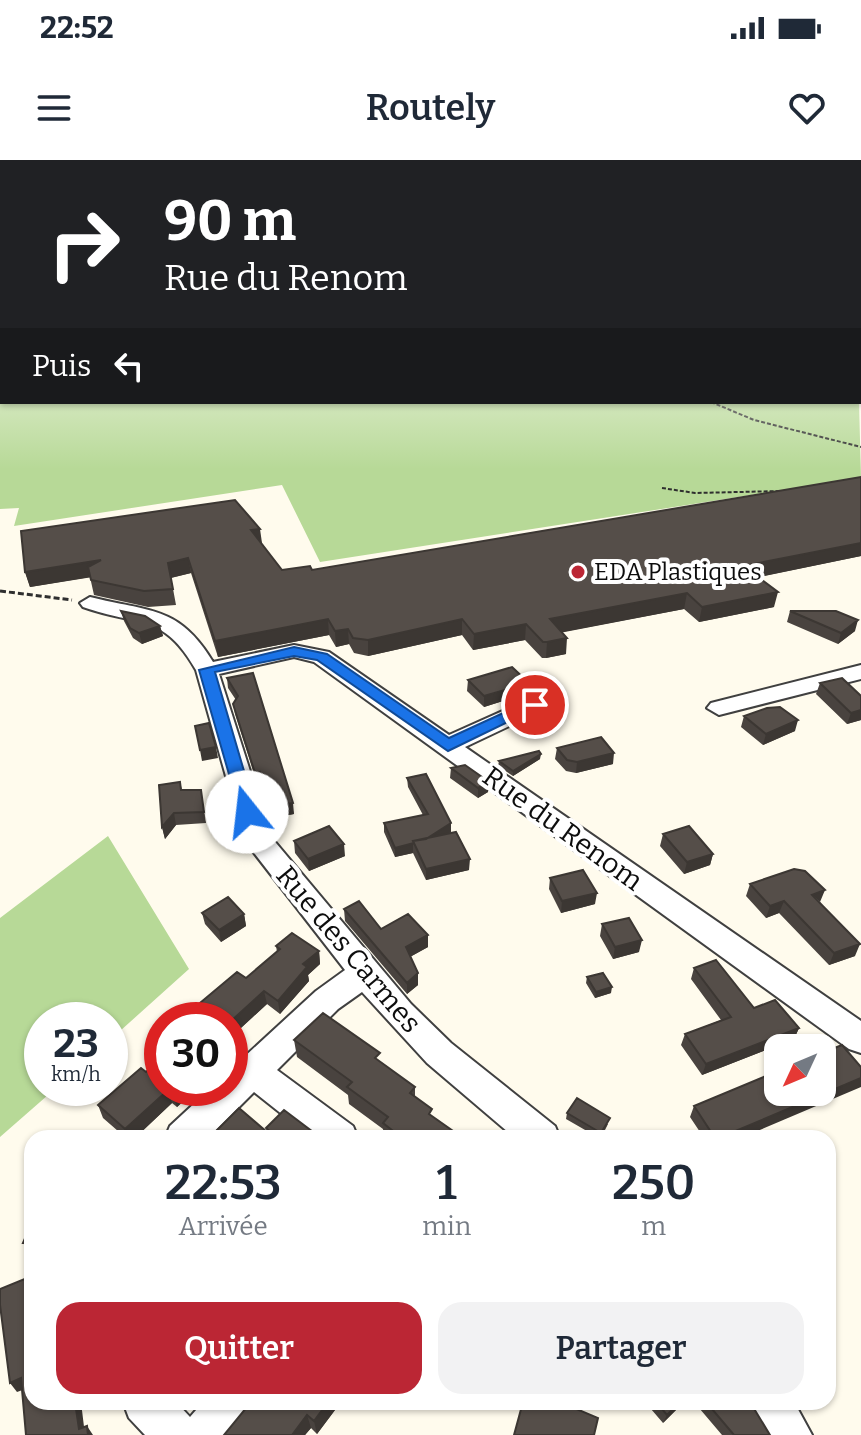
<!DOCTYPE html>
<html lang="fr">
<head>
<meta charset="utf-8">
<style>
  body { margin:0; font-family:Bitter,serif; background:#f2f2f3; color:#1f2937; height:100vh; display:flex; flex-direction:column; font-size:30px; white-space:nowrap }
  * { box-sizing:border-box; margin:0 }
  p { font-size:26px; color:#747a83 }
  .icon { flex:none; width:44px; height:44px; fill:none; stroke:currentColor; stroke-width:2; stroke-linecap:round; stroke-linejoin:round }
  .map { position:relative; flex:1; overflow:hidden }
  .panel { position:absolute; left:24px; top:970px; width:812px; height:280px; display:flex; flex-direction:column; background:#fff; border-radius:24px; box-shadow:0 2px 6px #0004 }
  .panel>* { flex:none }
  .guide { position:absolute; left:0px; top:0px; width:862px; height:244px; box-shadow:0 2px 6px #0004; background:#202124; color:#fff; overflow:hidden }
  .needle { width:52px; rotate:226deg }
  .controls { position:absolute; left:764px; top:874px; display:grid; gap:16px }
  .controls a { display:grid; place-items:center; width:72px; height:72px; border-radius:16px; background:#fff; box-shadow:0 2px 6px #0004; font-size:40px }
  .speed { position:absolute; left:24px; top:842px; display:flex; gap:16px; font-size:40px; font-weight:700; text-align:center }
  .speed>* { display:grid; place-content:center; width:104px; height:104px; border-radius:50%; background:#fff; box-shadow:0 2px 6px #0004; line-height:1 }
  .speed small { font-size:20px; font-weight:400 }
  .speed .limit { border:12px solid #d22; background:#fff; color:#111 }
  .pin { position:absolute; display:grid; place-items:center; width:68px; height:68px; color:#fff; margin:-34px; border:4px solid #fff; border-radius:50%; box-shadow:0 2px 8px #0007 }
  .me { position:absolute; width:88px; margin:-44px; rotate:344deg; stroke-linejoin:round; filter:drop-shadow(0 0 6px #0008) }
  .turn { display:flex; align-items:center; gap:28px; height:168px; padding:0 32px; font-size:36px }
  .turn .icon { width:104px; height:104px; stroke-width:2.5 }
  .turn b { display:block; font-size:56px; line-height:68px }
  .then { display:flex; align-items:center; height:76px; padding:0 32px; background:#0003; gap:16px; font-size:30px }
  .eta { display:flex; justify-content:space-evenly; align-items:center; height:136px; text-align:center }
  .eta b { font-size:48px; font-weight:600; line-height:56px }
  .primary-button { display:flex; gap:16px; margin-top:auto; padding:16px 32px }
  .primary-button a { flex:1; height:92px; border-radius:24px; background:#bb2634; color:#fff; font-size:32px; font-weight:600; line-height:92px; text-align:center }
  .primary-button a+a { background:#f2f2f3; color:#1f2937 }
  .status { display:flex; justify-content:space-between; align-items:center; height:56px; padding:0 40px; background:#fff; direction:ltr }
  .status svg { height:22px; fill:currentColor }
  header { display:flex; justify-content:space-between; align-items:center; height:104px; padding:0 32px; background:#fff; font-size:36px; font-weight:600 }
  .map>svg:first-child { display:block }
  .forest { fill:#b7d997 }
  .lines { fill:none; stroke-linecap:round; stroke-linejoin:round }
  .river { fill:#b2dff5; fill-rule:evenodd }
  .minor-casing { stroke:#404040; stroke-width:4 }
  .major-casing { stroke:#1e1e1e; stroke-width:4 }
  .path-far1 { stroke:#2f2f2f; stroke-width:2; stroke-dasharray:4 2; stroke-linecap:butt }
  .path { stroke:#2f2f2f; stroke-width:3; stroke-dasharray:6 3; stroke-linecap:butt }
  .minor { fill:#fff; fill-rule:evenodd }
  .major { fill:#f7cd65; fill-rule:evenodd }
  .wall { fill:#49433f }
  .shaded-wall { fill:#3c3733 }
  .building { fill:#554e49; stroke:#3c3733; stroke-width:2 }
  .route { fill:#1a73e8; stroke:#114b97; stroke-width:2 }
  .poi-dot { fill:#bb2634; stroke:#fff; stroke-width:3 }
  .labels { text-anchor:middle; stroke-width:8; stroke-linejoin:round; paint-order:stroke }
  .far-poi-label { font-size:24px; fill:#0d0d0d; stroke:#fff; text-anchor:start }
  .street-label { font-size:28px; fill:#0d0d0d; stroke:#fff }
</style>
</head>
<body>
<div class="status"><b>22:52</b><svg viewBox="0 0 49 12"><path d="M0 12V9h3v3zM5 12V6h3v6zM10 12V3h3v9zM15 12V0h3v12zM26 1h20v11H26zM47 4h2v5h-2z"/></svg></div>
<header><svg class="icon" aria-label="menu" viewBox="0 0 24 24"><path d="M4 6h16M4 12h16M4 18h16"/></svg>Routely<svg class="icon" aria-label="heart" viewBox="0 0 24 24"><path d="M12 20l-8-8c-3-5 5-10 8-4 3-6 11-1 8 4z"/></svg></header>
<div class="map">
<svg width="861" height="1275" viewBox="0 0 861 1275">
  <rect width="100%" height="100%" fill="#fffbed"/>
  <path class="forest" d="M0,130l2,112h857l2,76 -541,84 -38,-77 -268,41 5,-18 -19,1z
    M108,676l81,133 -79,71v-20h-68v68h14l-56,49v-219z"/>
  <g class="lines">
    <path class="river" d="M860,130h1v8h-1z"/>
    <defs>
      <path id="minor" d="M90,437c59,15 89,8 123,65l81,-17 35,7 120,83 78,-35h16l4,5 -4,5 -78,37 396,274v32l-12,-4 -535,-387 -20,-5 -75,17 52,163 140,167 40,39 104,83 5,12h-45l-88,-75 -65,-71 -24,17 -61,61 76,56 5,12h-46l-58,-46 -46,46h-43l5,-12 41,-38h19v-18l86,-79 29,-21 -101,-130 -48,-170c-33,-58 -57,-43 -113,-63l-3,-4z
        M861,505v14l-142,36 -12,-7 4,-5z
        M123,1242h53l14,15 13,-15h51l-20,33h-89l-16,-17z
        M745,1242h49l18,33h-50z"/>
      <path id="major" d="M860,162h1v8h-1z"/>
    </defs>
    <use href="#minor" class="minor-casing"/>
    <use href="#major" class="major-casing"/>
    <path class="path-far1" d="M711,242l43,18 107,27
      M662,328l33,5 88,-2"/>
    <path class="path" d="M0,431l72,9"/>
    <use href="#minor" class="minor"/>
    <use href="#major" class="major"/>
  </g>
  <path class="wall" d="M861,317v79l-103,21 16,30 -75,15 -15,-13 -122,23 4,22 -20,4h-4l-17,-18 -52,10 -11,-15 -94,21 -14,-3 -5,-9 -13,3 -7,-12 -111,22 -27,-84 -20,5 5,27 -28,2 -54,-12 -4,-18 -60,10 -5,-15 237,-29 -1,1 21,26h30z
    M121,451l39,15 3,10 -21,8 -9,-6 -9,-17z
    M790,451l65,20 -17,13 -51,-22z
    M253,513l41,141 -22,4 -11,-36 -4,1 -22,-69 -2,-10 3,-4 -8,-12 -1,-10z
    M468,520l60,13 -44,14 -17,-16z
    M820,523l41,13v24l-14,4 -31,-30z
    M744,556l51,15 -32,14 -22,-18z
    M557,588l56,16 -37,9 -10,-2 -11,-12z
    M540,599l-27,17 -15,-10 1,-5z
    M451,608l38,14 -1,10 -10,6 -28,-20z
    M407,618l44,45v9l-2,1 20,37 -43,10 -13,-27 -18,4 -11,-25v-9l39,-8 -15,-28z
    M180,622l2,8h19l5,33 -30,2 -11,14 -3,-12z
    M663,674l50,20 -3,11 -26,9 -24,-28z
    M294,681l51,15 -36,15 -14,-18z
    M550,718l45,26 -34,9 -12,-24z
    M750,724l70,18 35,54 -26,9 -50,-52 -13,5 -20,-22z
    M344,749l37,20 47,18 -18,10 8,16v12l-11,9 -62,-73z
    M202,753l42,1 2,12 -25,16 -16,-18z
    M602,764l37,28 -26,7 -13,-23z
    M276,786l43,5 1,13 -12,11 1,6 -29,33 -13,-10 -37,34v-18h-48v-2l64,-40 31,-26z
    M694,808l60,40 45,20 -5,11 -92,36 -21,-30 4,-11 36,-14 -30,-41z
    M587,817l24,16 -16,5 -9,-15z
    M294,880l87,22 34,25v10l17,20 31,21h-79l-1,-9 -34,-25 -1,-9 -51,-38z
    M146,912l16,16h36l-21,19 -5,-4 -37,35h-9l-23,-20 -5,-13z
    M694,946l47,32h-37l-14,-21z
    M567,953l41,11 -7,14h-2l-33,-19z
    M266,968l55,10h-53z
    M32,1062v32l-2,-1 -7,-10z
    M251,1242h90l-24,32 -6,-6 -6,7h-81z
    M645,1242h39l-21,21z
    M694,1242h56l20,33h-48z"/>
  <path class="shaded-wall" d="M260,369l2,14 -9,2 -2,-15z
    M861,383v13l-121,25 3,-15z
    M188,398l3,15 -21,5 -2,-15z
    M101,400l4,15 -75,12 -5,-15z
    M778,432l-4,15 -75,15 3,-15z
    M687,433l-3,16 -135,26 1,-16z
    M328,459l1,16 -111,22 -3,-16z
    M462,459v16l-94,21v-16z
    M858,460l-3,11 -17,13 3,-11z
    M526,464l-1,16 -52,10 1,-16z
    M160,466l3,10 -21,8 -3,-11z
    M348,469l1,15 -13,3 -1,-16z
    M567,478l-1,16 -20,4 1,-16z
    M529,523l-1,10 -44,14v-11z
    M861,550v10l-14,4 4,-11z
    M798,560l-3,11 -32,14 3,-11z
    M216,587l2,11 -16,3 -2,-11z
    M614,593l-1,11 -37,9 1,-11z
    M541,594l-1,5 -27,17v-5z
    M260,612l1,10 -4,1 -2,-10z
    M489,622l-1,10 -10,6v-10z
    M293,643l1,11 -22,4 -2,-11z
    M174,653l2,12 -11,14 -3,-12z
    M451,663v9l-31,19 -6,-8z
    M344,684l1,12 -36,15 -1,-12z
    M413,684v9l-18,4v-9z
    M713,694l-3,11 -26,9 3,-12z
    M470,699l-1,11 -43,10v-11z
    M825,730l-5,12 -8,-7z
    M597,733l-2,11 -34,9 1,-12z
    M784,741l-5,12 -13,5 4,-12z
    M244,754l2,12 -25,16 -2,-12z
    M428,775v12l-22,12v-12z
    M642,780l-3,12 -26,7 2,-12z
    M860,784l-5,12 -26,9 5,-12z
    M319,791l1,13 -12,11 1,6 -29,33 -2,-13 25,-37z
    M418,813v12l-11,9v-11z
    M612,827l-1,6 -16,5 1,-6z
    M264,831l3,13 -37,34v-16z
    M799,868l-5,11 -92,36 4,-11z
    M861,918v9l-120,51h-22z
    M180,928h18l-21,19 -4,-13z
    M168,930l4,13 -37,35h-6l-4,-9z
    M21,1218l7,10 -11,4 -7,-9z
    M75,1242h6l4,33 -6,-6z
    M328,1242h13l-24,32 -3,-13z
    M680,1242h4l-21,21 4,-8z
    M307,1255l4,13 -6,7h-13z
    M87,1266l6,9h-5z"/>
  <path class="building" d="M861,317v66l-118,23 35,26 -76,15 -15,-14 -137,26 17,19 -20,4h-4l-17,-18 -52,10 -12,-15 -94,21 -15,-2 -5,-9 -13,2 -7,-12 -113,22 -27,-83 -20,5 5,26 -29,2 -53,-11 -3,-13 13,-7 -76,12 -4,-41 214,-31 25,29 -9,1 31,40 28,-4 2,4z
    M121,451l24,5 15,10 -21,7 -9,-5z
    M790,451h46l22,9 -17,13z
    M512,507l17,16 -45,13 -16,-16z
    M253,513l40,130 -23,4 -10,-35 -5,1 -22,-69 5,-8 -11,-18z
    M842,518l19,18v14l-10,3 -31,-30z
    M780,547l18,13 -32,14 -22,-18 23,-8z
    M209,563l7,24 -16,3 -5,-24z
    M601,577l13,16 -37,9 -10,-2 -10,-12z
    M539,591l2,3 -28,17 -14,-10z
    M465,605l24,17 -11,6 -27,-20z
    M426,614l25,49 -25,16 -13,2 1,2 -19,5 -11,-25 44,-9 -21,-36z
    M180,622l1,8h20l3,22 -30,1 -12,14 -3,-42z
    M329,666l15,18 -36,15 -14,-18z
    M689,666l24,28 -26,8 -24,-28z
    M456,672l14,27 -44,10 -13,-28z
    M794,709l11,2 20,19 -13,5 48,49 -26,9 -50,-52 -14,5 -20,-22z
    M583,710l14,23 -35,8 -12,-23z
    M228,737l16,17 -25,16 -17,-17z
    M359,741l22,28 27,-15 20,21 -22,12 12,26 -11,10 -63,-74z
    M629,758l13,22 -27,7 -13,-23z
    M292,773l27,18 -16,13 4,3 -29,34 -14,-10 -34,31v-2h-46l-2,-2 55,-46 9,6 34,-29 -4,-3z
    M716,800l38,48 21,-8 24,28 -93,36 -21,-30 46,-17 -37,-49z
    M603,813l9,14 -16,5 -9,-15z
    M323,853l57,40 -5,5 40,29 -5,6 22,16 -3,5 34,24h-61l-19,-15 5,-6 -41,-30 5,-5 -58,-42z
    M842,885l19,22v11l-142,60h-4l-21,-32 84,-35v21h44v-39z
    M162,898v30h18l-7,6 -5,-4 -43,39 -27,-24 43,-37 5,4z
    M577,938l33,20 -9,15 -34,-20z
    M239,948l28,24 -6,6h-52z
    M284,950l37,28h-43l-12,-10z
    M68,973l41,4 -1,1h-42z
    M32,1062v21h-9z
    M32,1116v126h43l4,27 8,-3 1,9h-62l-5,-57 -11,5 -10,-78v-16z
    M251,1242h77l-14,19 -7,-6 -15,20h-68z
    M523,1242h37l38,16 -4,17h-80z
    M656,1242h24l-13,13z
    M706,1242h44l20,33h-36z"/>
  <linearGradient id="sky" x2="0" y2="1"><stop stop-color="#92c5ed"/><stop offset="0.42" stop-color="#fffdf7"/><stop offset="1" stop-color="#fffdf7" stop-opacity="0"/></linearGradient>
  <rect width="861" height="309" fill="url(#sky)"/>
  <path class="route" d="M294,487l33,7 122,84 80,-37 14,4 -95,46 -131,-91 -23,-4 -79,16 41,140 -2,4h-13l-42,-146z"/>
  <circle class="poi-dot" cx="578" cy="412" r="8"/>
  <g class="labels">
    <g class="far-poi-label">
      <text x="594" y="420">EDA Plastiques</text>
    </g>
    <g class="street-label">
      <text transform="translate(563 668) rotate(36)" y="10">Rue du Renom</text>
      <text transform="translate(349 789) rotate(50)" y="10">Rue des Carmes</text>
    </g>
  </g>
</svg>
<div class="controls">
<a><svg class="needle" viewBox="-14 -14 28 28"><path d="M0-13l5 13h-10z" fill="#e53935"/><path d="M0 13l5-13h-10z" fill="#747a83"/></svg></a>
</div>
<div class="speed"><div>23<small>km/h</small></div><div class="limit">30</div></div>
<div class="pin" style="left:535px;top:545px;background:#d93025"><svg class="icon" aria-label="arrive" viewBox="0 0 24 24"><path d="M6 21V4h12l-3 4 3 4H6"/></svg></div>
<svg class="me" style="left:247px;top:652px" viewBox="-20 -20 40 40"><circle r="19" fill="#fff"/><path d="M0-13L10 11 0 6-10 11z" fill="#1a73e8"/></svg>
<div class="guide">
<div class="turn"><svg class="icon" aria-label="right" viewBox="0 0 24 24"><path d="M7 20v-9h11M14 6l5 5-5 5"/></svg><div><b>90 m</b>Rue du Renom</div></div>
<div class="then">Puis<svg class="icon" aria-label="left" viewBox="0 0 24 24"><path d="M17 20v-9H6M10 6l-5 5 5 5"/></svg></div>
</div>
<section class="panel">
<div class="eta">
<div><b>22:53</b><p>Arrivée</p></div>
<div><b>1</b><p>min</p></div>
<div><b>250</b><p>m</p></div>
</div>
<div class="primary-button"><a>Quitter</a><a>Partager</a></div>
</section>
</div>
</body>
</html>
